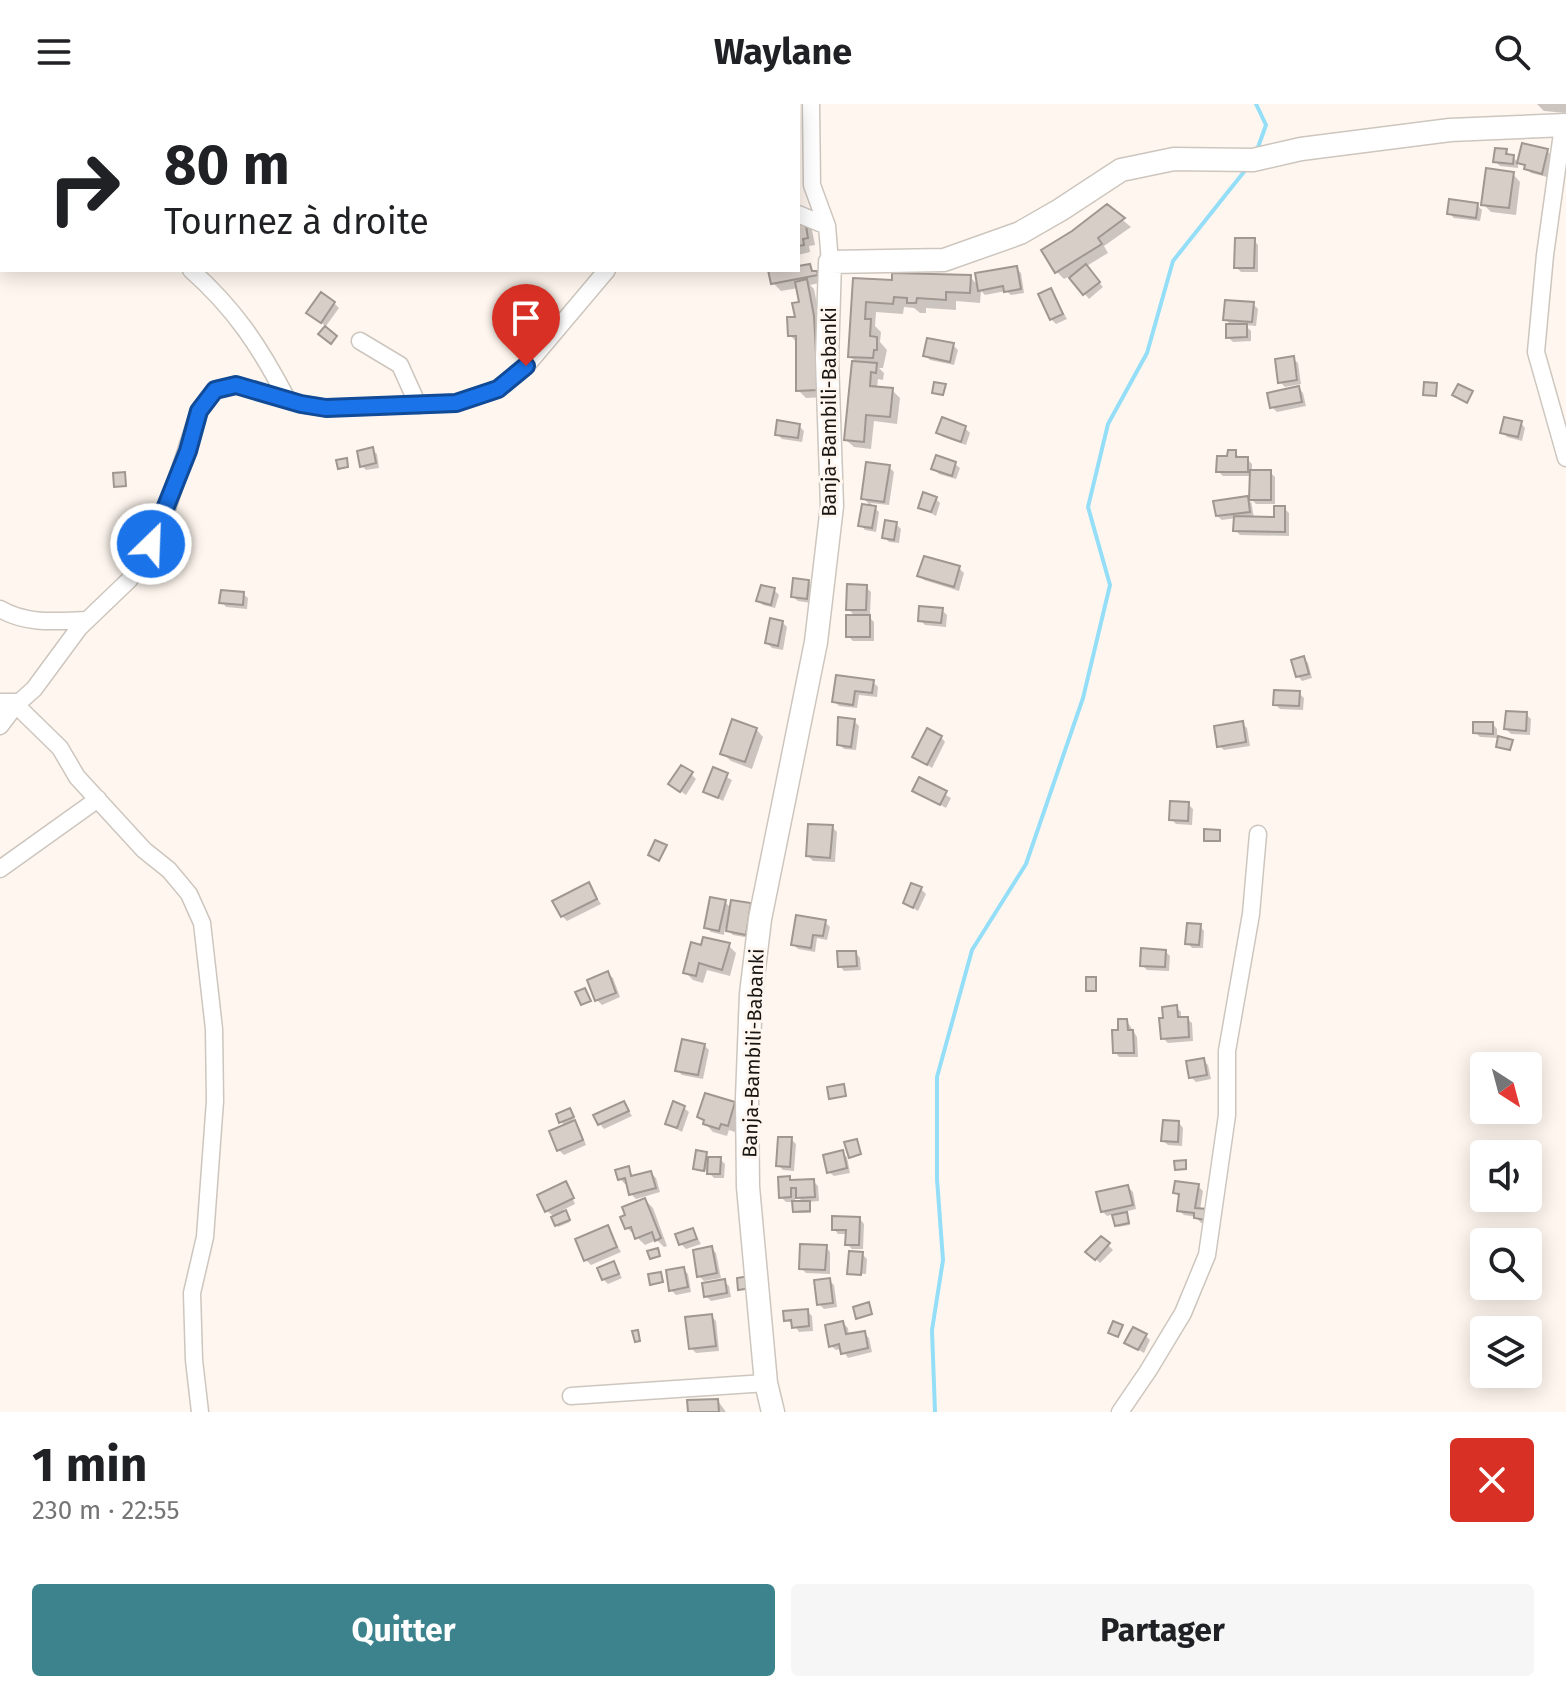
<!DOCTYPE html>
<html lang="fr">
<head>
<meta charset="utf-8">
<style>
  body { margin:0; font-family:"Fira Sans",sans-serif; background:#f6f6f6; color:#202124; height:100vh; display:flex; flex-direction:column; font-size:30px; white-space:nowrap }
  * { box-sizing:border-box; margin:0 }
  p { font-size:26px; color:#757577 }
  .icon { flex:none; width:44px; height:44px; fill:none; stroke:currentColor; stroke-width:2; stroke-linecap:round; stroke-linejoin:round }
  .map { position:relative; height:1308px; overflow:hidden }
  .drawer { display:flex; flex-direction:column; background:#fff; flex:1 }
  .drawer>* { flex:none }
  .guide { position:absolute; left:0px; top:0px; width:800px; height:168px; box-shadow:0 4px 20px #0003; background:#fff; color:#202124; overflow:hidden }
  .needle { width:52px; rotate:144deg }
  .controls { position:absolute; left:1470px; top:948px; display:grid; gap:16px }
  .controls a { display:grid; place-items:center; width:72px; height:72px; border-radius:8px; background:#fff; box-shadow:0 4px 20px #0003; font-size:40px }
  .pin { position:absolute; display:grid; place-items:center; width:68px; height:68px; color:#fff; margin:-82px -34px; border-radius:50% 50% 50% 0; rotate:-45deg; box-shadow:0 0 8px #0007 }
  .pin .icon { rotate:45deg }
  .me { position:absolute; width:88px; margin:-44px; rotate:24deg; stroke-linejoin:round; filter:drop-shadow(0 0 6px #0008) }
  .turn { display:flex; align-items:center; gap:28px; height:168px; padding:0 32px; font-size:36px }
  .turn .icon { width:104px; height:104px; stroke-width:2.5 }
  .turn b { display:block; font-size:56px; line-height:68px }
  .round { display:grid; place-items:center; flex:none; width:84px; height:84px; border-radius:8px; background:#f6f6f6 }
  .headline { display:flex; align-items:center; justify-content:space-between; height:136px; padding:0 32px }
  h1 { font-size:48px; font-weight:700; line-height:60px }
  .primary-button { display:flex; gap:16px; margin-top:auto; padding:16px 32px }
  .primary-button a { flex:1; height:92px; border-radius:8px; background:#3c838d; color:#fff; font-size:32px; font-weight:700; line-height:92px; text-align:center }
  .primary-button a+a { background:#f6f6f6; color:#202124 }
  header { display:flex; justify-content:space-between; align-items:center; height:104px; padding:0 32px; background:#fff; font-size:36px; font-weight:700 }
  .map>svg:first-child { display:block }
  .shadow { fill:#0003; fill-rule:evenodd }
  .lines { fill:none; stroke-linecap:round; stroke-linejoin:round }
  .stream { stroke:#94def8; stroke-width:4 }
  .building { fill:#d7cec7; stroke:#9f9790; stroke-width:2 }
  .street-casing { stroke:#cdc6be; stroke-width:19 }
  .secondary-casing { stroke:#cdc6be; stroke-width:25 }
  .street { stroke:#fff; stroke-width:16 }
  .secondary { stroke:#fff; stroke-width:22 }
  .route-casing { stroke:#114b97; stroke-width:20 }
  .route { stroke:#1a73e8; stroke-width:14 }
  .labels { text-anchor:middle; stroke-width:6; stroke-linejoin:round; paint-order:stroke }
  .street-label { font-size:20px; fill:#171411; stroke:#fff7ef }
</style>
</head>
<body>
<header><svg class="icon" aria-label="menu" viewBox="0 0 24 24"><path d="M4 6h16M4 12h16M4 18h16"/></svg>Waylane<svg class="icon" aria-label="search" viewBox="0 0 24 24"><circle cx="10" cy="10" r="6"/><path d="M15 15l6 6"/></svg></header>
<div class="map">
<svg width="1566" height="1308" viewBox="0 0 1566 1308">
  <rect width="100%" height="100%" fill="#fff7ef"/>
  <path class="shadow" d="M0,0h15l3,2h-16v10z
    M552,0h16l1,2h-22z
    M1537,0h29v9l-22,-2z
    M1506,47l12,11v6l-18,-2 -5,-5z
    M1547,47l5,5 -5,21 -16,-4 -11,-11z
    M1513,70l7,8 -4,33 -25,-3 -8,-8z
    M1477,101l5,5 -2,11 -26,-3 -5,-5z
    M1107,103l24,20 -27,19 4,7 -23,14 18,20 -14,12 -19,-23 -6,3 -7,-7z
    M804,118l8,8 3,15 -6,1 1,6 -12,3v-32z
    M1254,136l4,5v27h-17l-5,-5z
    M809,162l15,16 -14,3 4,4 7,36 4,72 -19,1 -8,-8v-46l-8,-9 11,-31 -3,-16 -17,3 -8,-8 -3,-13h28z
    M1016,164l5,5 3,20 -13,2 -5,-4 -21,4 -4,-4 -1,12 -24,-2v9l-30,-2v5h-6l-6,-5 -10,-1 -1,7 -27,-2 -1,14 6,6 -1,10 7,8 -4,18h-4l5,5 -1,7 -5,-1 -1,10 15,1 8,8 -3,26 -23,-3 -3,28 -17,-2 -8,-7 8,-80 -4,-3 5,-77 39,2 76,-5 9,9z
    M1051,186l16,29 -11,5 -5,-5z
    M334,199l5,5 -13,18 -13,-8z
    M1253,200l5,5 -2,17 -11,-1 6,6v10l-18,1 -5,-5 4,-11 -7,-7z
    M953,241l5,5 -4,15 -24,-5 -5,-5z
    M1293,255l5,4 3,21 -16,3 -5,-5z
    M1296,281l7,8 3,13 -29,6 -5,-5 24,-19z
    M1521,319l4,5 -3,13 -15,-4 -4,-5z
    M799,322l5,5 -2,11 -20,-3 -5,-5z
    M965,324l5,5 -4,12 -23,-8 -5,-5z
    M372,346l5,4 2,14 -13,2 -4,-4z
    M1235,348l5,7h7l5,5v8h18l5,5v27h-19l-5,-5 1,-23h-29l-5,-5z
    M955,360l5,4 -4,11 -17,-5 -5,-5z
    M889,363l5,5 -5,33 -19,-2 9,9 -3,20 -11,-2 -4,-5 11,-18 -9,-9z
    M1247,394l4,5v-3l3,18 22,1 8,-11 5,5v23l-49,-1 -5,-5 1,-12 -14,2 -5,-4z
    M936,395l4,4 -4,13 -16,-9z
    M896,420l5,5 -2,14 -10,-1 -5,-5z
    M959,464l5,5 -5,18 -35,-11 -4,-4z
    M808,478l5,5 -2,16 -13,-2 -5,-4z
    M866,483l5,5 -1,22h-4l8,8v19h-21l-5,-5 8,-19 -8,-8z
    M774,486l5,5 -4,13 -12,-3 -5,-5z
    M243,490l5,4 -1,11 -21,-2 -4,-5z
    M942,506l5,5 -1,12 -21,-2 -5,-5z
    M783,519l4,4 -4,23 -11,-2 -5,-5z
    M1304,555l4,4 4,15 -10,3 -4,-5z
    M838,574l35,4 5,5 -1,10 -18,-2 -2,13 -18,-2 -5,-5z
    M1299,589l5,5 -1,12 -23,-1 -5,-5z
    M1526,610l5,5 -1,16 -19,-1 -5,-5z
    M854,617l5,5 -3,24 -12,-1 -5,-5z
    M1242,620l5,4 3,18 -26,4 -5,-4z
    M1493,620l4,5v9l-17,-1 -5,-5z
    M756,625l7,8 -11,32 -21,-8 -8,-7z
    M941,633l4,5 -13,26 -18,-12z
    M714,666l18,10 -9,21 -18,-10z
    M691,670l5,5 -10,16 -10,-7z
    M920,676l31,18 -5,10 -31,-18z
    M1188,700l5,5 -1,16 -16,-1 -5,-5z
    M832,723l5,5 -2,30 -22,-1 -5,-5z
    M589,781l12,19 -34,17 -5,-5z
    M921,785l5,5 -8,17 -13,-8z
    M725,798l7,7 18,-4 5,5 -5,28 -17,-3 -8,-7 -1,7 -13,-3 -5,-5z
    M825,818l5,5 -3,13 -10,-2 -2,14 -17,-3 -5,-5z
    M1200,822l4,5 -1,17h-11l-4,-5z
    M728,841l8,8 -6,23 -23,-6 -4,13 -10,-3 -8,-8 18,-25z
    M1165,847l5,5 -1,15 -22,-1 -5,-5z
    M856,849l4,5 1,12 -17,1 -4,-5z
    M608,870l5,4 7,19 -18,8 -5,-5z
    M1176,903l5,5v7h6l5,4 1,18 -25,2 -5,-5z
    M1127,917l10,16 1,20h-19l-4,-5z
    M704,941l5,5 -6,29 -21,-4 -5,-5z
    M1203,956l5,5 3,14 -15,3 -5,-5z
    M624,999l8,13 -28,13 -4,-5z
    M734,1000l8,8 -7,20 -6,-2 -2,6 -14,-4 -14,-15z
    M684,1004l5,4 -7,20 -15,-8z
    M570,1006l5,9 -3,1 7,7 7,18 -22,10 -5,-5 7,-24 -5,-4z
    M1179,1019l4,5 -1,18 -14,-1 -5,-4z
    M791,1035l5,5 -2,27 -11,-1 -5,-5z
    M842,1049l5,4 3,16 -16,3 -5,-4z
    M706,1050l2,5h12l5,5 -1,14h-10l-8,-8 -1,2 -10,-4z
    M628,1064l6,10 17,-5 5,5 4,14 -24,7 -5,-5 -3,-11 -3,1 -5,-5z
    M789,1074l4,4 20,-1 5,5 1,15 -11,1 3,11h-15l-2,-11h-8l-5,-5zM795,1090l9,9h-9z
    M566,1079l9,21 -12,6 7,12 -12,5 -6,-12 -5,-4z
    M1198,1082l5,5 -3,19 10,14 -9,-1 -5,-6 -12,-2 -5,-5 2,-12 -6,-5z
    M1128,1083l5,5 3,17 -12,3 4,4 2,9 -12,2 -4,-13 -7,2 -5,-5z
    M645,1096l8,8 14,38 -3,1 -7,-7 -12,5 -18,-17z
    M860,1115l4,5 -1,25h-11l-5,-5 1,-10h-10l-4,-5z
    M607,1124l14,24 -30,13 -5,-5z
    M693,1126l8,14 -15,5 -5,-5z
    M1101,1134l12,12 -13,13 -12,-11z
    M826,1143l4,5v22l-24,-1 -5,-5z
    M711,1144l5,5 5,25 -17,3 -5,-5z
    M862,1150l5,5 -1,15 -15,-1v3l-2,-3z
    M614,1160l8,14 -14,6 -5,-5z
    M683,1165l5,5 3,18 -15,3 -5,-5z
    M829,1176l5,5 3,22 -13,2 -5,-5z
    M724,1177l5,5 2,11 -20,4 -5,-5z
    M807,1207l5,5 1,15 -14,1 -5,-8 -9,-4z
    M711,1212l5,5 3,30 -23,2 -5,-5z
    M843,1219l5,5 1,8 15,-3 5,5 3,14 -24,6 -6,-9 -6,1 -5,-4z
    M1145,1231l5,5 -6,13 -17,-10z
    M718,1297l8,11h-36z"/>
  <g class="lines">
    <path class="stream" d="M1256,0l10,21 -9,25
      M935,1308l-3,-82 11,-70 -6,-81v-102l35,-127 54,-86 57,-166 27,-113 -22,-78 20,-83 39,-71 26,-92 74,-93"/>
  </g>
  <path class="building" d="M1522,39l26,6 -6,25 -18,-5 1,-4 -8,-2z
    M1495,44l12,1 -1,5 8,1 -1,9 -20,-2z
    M1486,64l28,4 -5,36 -28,-3z
    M1449,95l29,4 -2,15 -29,-4z
    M1107,100l18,14 -27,20 4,6 -47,29 -14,-23 31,-19z
    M805,116l3,18 -5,1 1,6 -6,1v-25z
    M1235,134h20l-1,30h-20z
    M810,160l2,7h5l1,4 -47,9 -3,-14h30v-4z
    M1086,160l14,18 -17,13 -14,-17z
    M1017,162l4,23 -17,3 -1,-6 -25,5 -3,-18z
    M892,169l79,2 -1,18 -24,-1v8l-29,-2 -1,5h-9v-5l-13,-1 -1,7 -27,-2 -1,17h6l-1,17 7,1v13h-3l-1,8 -25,-1 5,-79 39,2z
    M807,175l7,37 4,74 -22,1v-55h-8l-1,-19h8l-3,-14 7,-1 -4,-20z
    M1051,184l12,26 -13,6 -12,-26z
    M321,188l14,10 -14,21 -15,-10z
    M1225,196l29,2 -2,20 -29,-2z
    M1226,220h21v13l-21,1z
    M325,222l12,10 -6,8 -13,-10z
    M927,234l27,5 -4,19 -27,-6z
    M1294,252l3,24 -19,3 -3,-24z
    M852,257l25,2 -1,10 -5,-1 -1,14 23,2 -3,29 -24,-2 -2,27 -20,-2z
    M934,278l12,2 -3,11 -11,-2z
    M1424,278l13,1 -1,13 -13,-1z
    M1458,280l15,7 -6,12 -15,-8z
    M1299,282l3,16 -32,6 -3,-15z
    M942,313l24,9 -5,16 -25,-9z
    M1504,313l18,4 -4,16 -18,-4z
    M777,316l23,4 -2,14 -23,-3z
    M373,343l3,16 -16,4 -3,-16z
    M1228,346h8v7h12v15h-32l1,-16h10z
    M936,351l20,7 -4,14 -21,-7z
    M347,354l1,9 -10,2 -2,-9z
    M866,358l24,3 -6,37 -23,-3z
    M1250,366h21v30h-22z
    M125,368l1,14 -12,1 -1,-14z
    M923,388l14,5 -6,15 -13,-4z
    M1248,392l2,16 -34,4 -3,-15z
    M862,400l14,2 -4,22 -14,-2z
    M1274,402h11v26l-52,-1 1,-15 40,1z
    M885,416l12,2 -3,18 -12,-2z
    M924,452l36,10 -6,21 -37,-11z
    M793,474l16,2 -2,19 -16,-2z
    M847,480l20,1 -1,25h-20z
    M761,481l14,3 -4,17 -15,-4z
    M221,486l23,2 -1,13 -24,-2z
    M919,502l24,2 -2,15 -23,-2z
    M846,511h24v22h-24z
    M770,514l13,3 -5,25 -13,-3z
    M1304,552l5,18 -13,3 -5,-17z
    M836,571l38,5 -2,13 -17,-2 -2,14 -21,-3z
    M1274,586l26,1 -1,15 -26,-1z
    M1506,607l21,1 -1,19 -22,-2z
    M838,613l17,2 -4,28 -14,-2z
    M732,615l25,9 -12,34 -25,-8z
    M1243,617l3,21 -29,5 -3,-21z
    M1473,618h20v12l-20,-1z
    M927,624l15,8 -15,29 -15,-8z
    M1498,632l15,4 -3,10 -14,-3z
    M681,661l12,7 -13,20 -12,-8z
    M713,663l15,6 -10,25 -15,-6z
    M919,673l28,14 -7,14 -28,-14z
    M1170,697l19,1 -1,19 -19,-1z
    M808,720l25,1 -3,33 -24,-2z
    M1204,725l16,1v11h-16z
    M655,736l12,5 -8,16 -11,-6z
    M589,778l8,17 -36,18 -9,-16z
    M911,779l11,4 -9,21 -10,-5z
    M710,793l16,3 -7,31 -15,-3z
    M731,796l20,3 -5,32 -20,-4z
    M796,811l30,5 -3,16 -10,-1 -2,13 -20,-3z
    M1187,819l14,1 -2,21 -14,-1z
    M703,833l27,6 -8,27 -23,-7 -3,13 -13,-3 8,-31 10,3z
    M1141,844l25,2 -1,17 -25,-1z
    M837,847h19l1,15 -19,1z
    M608,867l8,22 -21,8 -8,-21z
    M1086,873h10v14h-10z
    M585,884l6,13 -10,4 -6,-13z
    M1177,901l1,12h10l1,20 -28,2 -2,-21h4l-1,-11z
    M1118,915h9l1,11h5l1,23h-21l-1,-23h6z
    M682,935l23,5 -7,31 -23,-4z
    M1204,954l3,17 -18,3 -3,-17z
    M844,980l2,12 -17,3 -2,-12z
    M705,989l30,9 -7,24 -7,-2 -2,5 -16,-5 1,-4 -7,-3z
    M624,997l5,10 -31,14 -5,-10z
    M673,997l12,5 -8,22 -12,-4z
    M570,1004l4,9 -15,6 -3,-9z
    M575,1016l8,20 -26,11 -8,-20z
    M1163,1016l16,1 -1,21 -17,-1z
    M778,1033h14l-2,30 -14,-1z
    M857,1035l4,15 -12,4 -5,-16z
    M696,1046l11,2 -3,19 -11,-2z
    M843,1046l4,18 -20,5 -4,-18z
    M708,1053h13l-1,17h-13z
    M1186,1056v9l-11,1 -1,-9z
    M629,1062l2,10 20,-5 5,17 -27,7 -4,-17 -7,2 -3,-10z
    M790,1072v4l24,-1 1,18 -19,1v-10h-5v9l-12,1 -1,-21z
    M566,1077l8,17 -29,14 -8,-17z
    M1175,1077l24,3 -4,24 12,1 -1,11 -12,-2v-5l-17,-2 2,-17 -6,-1z
    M1128,1081l5,20 -32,7 -5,-20z
    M645,1094l16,40 -6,3 -3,-9 -17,7 -4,-12 -6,2 -5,-12 5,-2 -3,-8z
    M792,1097h18v10l-17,1z
    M566,1106l4,10 -15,6 -4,-9z
    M1127,1108l2,11 -14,3 -3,-11z
    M832,1112l28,1 -1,28h-14l1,-15h-14z
    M608,1121l9,22 -33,14 -9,-22z
    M693,1124l4,11 -18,6 -4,-11z
    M1101,1132l9,7 -15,17 -10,-8z
    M800,1140l27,1 -2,25 -26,-1z
    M712,1142l5,27 -20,4 -4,-27z
    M658,1144l2,8 -10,3 -3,-8z
    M849,1147l14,1 -2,23 -14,-1z
    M614,1157l5,13 -17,6 -5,-12z
    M684,1163l4,20 -19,4 -3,-21z
    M661,1168l2,10 -13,3 -2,-11z
    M750,1172l2,12 -14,2 -1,-12z
    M830,1174l3,25 -16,2 -3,-25z
    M725,1175l2,14 -23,4 -2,-14z
    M869,1198l3,12 -16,5 -3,-12z
    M808,1205l1,17 -17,2 -1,-8 -7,1 -1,-10z
    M712,1210l4,32 -27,3 -4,-32z
    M843,1217l3,13 19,-3 3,17 -27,6 -2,-10 -10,3 -4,-22z
    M1113,1217l10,4 -5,12 -10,-4z
    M1133,1223l14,7 -9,16 -14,-7z
    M638,1226l2,11 -5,1 -3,-11z
    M718,1295l1,13h-31l-1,-12z"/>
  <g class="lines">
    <defs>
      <path id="street" d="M595,0l2,2
        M811,0l1,81 15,41 3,36
        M1563,22l-18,129 -9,97 30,106
        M0,35l2,5
        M798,110l29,12
        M191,166c44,39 69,77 96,129
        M360,237l40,24 18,40
        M0,505c27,16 58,12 87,11
        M5,605l11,-4 18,-16 45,-61 50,-48 22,-36 16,-35 32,-98 16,-21 21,-5 65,19 25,4 130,-5 42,-14 28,-23 81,-96
        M0,622l16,-21 44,43 17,29 67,73 25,20 20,24 13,29 12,106 1,72 -10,136 -13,56 2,67 6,52
        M0,765l98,-70
        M571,1292l195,-13
        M1120,1308l28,-41 35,-58 24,-58 20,-140v-64l24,-137 7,-80"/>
      <path id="secondary" d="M0,601h16
        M773,1308l-7,-29 -18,-196 -1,-89 4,-104 9,-75 56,-277 16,-136 -5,-147 3,-97 114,-2 76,-27 40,-23 61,-40 53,-11 79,1 48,-11 149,-19 116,-5"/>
    </defs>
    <use href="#street" class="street-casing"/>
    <use href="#secondary" class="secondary-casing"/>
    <use href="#street" class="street"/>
    <use href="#secondary" class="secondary"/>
  </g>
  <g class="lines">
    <defs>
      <path id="route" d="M151,440l37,-93 11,-40 16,-21 21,-5 65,19 25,4 130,-5 42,-14 28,-23"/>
    </defs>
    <use href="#route" class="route-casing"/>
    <use href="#route" class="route"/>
  </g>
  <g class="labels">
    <g class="street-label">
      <text transform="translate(829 308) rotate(-90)" y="7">Banja-Bambili-Babanki</text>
      <text transform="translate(753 949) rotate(-88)" y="7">Banja-Bambili-Babanki</text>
    </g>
  </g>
</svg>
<div class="controls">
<a><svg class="needle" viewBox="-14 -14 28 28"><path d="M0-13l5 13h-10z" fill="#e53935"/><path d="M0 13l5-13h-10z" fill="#757577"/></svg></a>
<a><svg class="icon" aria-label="sound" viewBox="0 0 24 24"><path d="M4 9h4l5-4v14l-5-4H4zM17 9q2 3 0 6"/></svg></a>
<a><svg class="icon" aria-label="search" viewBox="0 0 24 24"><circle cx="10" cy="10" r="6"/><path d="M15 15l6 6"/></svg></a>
<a><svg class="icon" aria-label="layers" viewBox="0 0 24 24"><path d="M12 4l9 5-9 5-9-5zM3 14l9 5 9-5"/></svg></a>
</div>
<div class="pin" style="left:526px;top:262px;background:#d93025"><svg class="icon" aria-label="arrive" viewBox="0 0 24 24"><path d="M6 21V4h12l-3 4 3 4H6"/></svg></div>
<svg class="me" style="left:151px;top:440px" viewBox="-20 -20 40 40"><circle r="17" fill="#1a73e8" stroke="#fff" stroke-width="3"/><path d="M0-11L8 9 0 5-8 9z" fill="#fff"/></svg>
<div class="guide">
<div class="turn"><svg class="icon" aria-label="right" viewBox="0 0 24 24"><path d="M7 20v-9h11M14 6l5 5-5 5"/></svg><div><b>80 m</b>Tournez à droite</div></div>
</div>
</div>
<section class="drawer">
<div class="headline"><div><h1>1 min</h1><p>230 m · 22:55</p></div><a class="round" style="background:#d93025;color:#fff"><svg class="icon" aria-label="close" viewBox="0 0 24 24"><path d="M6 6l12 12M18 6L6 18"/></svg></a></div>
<div class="primary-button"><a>Quitter</a><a>Partager</a></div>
</section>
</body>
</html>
